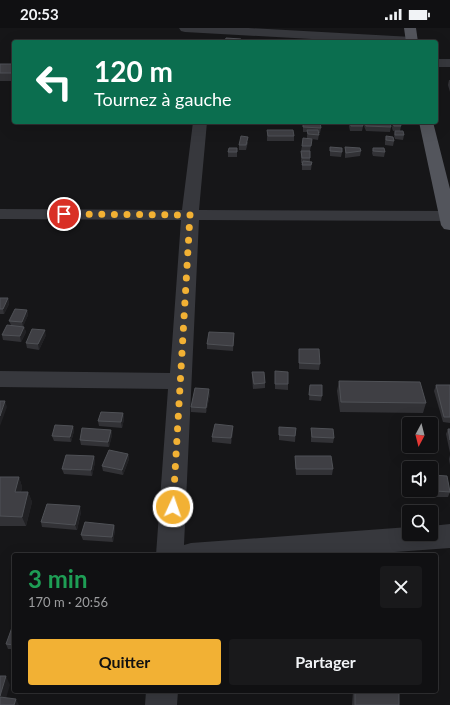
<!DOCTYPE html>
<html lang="fr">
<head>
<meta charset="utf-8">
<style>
  body { margin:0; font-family:Lato,sans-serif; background:#19191b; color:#f1f3f6; height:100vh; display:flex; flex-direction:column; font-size:15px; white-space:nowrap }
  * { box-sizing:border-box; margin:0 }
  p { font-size:13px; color:#9c9d9f }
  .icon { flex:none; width:22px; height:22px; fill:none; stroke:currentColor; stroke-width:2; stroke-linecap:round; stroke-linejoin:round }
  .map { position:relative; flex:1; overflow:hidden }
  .details { position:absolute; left:12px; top:525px; width:426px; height:140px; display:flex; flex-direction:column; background:#101012; border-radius:4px; box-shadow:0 4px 16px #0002,0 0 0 1px #303032 }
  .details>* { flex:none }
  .hud { position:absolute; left:12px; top:12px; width:426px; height:84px; border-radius:4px; box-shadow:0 4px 16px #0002,0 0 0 1px #303032; background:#0b6e4f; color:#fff; overflow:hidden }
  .needle { width:26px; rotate:187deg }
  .fabs { position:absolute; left:402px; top:389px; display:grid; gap:8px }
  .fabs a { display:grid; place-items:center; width:36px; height:36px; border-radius:4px; background:#101012; box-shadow:0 4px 16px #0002,0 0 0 1px #303032; font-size:20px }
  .pin { position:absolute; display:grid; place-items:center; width:34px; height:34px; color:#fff; margin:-17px; border:2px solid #fff; border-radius:50%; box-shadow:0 1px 4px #0007 }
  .me { position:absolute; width:44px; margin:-22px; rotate:3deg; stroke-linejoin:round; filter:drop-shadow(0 0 3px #0008) }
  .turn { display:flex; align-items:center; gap:14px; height:84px; padding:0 16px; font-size:18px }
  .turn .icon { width:52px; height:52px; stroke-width:2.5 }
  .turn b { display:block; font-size:28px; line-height:34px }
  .round { display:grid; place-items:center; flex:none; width:42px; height:42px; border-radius:4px; background:#19191b }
  .overview { display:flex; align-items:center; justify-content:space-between; height:68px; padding:0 16px }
  h1 { font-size:24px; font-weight:700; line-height:30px; color:#1e9e55 }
  .cta { display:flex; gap:8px; margin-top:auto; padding:8px 16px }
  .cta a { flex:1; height:46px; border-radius:4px; background:#f2b134; color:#111; font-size:16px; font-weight:700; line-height:46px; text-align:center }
  .cta a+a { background:#19191b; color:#f1f3f6 }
  .status { display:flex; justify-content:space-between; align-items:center; height:28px; padding:0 20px; background:#101012; direction:ltr }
  .status svg { height:11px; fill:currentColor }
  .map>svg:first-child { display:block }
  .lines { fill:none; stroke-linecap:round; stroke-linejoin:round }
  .minor { fill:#37383d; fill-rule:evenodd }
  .major { fill:#53555c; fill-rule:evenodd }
  .wall { fill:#323236 }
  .shaded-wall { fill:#212124 }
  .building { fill:#3f3f44; stroke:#4f5156 }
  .route { stroke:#f2b134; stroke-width:7; stroke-dasharray:0 12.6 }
</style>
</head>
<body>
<div class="status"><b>20:53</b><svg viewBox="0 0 49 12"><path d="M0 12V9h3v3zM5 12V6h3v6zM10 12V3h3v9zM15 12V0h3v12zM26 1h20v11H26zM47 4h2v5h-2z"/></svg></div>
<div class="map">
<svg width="450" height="677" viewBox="0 0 450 677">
  <rect width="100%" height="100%" fill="#161618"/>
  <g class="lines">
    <path class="minor" d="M179,0h69l164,9 4,1 2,3 -53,1 -180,-10 -4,-1z
      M436,31h14v8h-14z
      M193,94h14l-8,88 251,1v10l-251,-1 -15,325 7,-2 218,-16v7h22v-8l19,-2v24l-96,7h-198l12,-166 -168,-2v-16l170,2 11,-153 -181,-1v-10l182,1z
      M146,663h32l-1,14h-32z"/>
    <path class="major" d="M404,0h12l2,14h-12z
      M419,94h14l17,67v41l-6,-1 -3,-4z"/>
  </g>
  <path class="wall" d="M226,10l15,1v3h-16z
    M0,36h14v17h-14z
    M449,52h1v12l-2,-7z
    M101,94h53l-1,2h-51z
    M303,94l18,6 -1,5h-1l-1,7 -6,-1 -2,12h-9l1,-5 5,-7v-7h-4z
    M350,94h12l1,4 -1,5h-12l-1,-5z
    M365,94h25l1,5 -1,5 -24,-1 -2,-5z
    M393,95l8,3 -1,5 4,4 -1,5 -8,-1 -1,-3 1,-5h-2l-1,-3z
    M267,102l27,6v5h-27z
    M386,108l8,5 -1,5 -8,-1v-4z
    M248,114l-2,8h-7v-5z
    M330,119l12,5 -1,5 -11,-1z
    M345,119l16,4 -1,5 -15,2z
    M237,120v9h-9v-5z
    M373,120l12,4 -1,5 -11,-1 -1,-3z
    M301,123l9,7v4h2l-1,8h-9v-7h-1z
    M0,270h8l1,6 -5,10h-4z
    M27,282l1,5 -5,11 1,1 2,5 -5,10 -18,-2 -1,-5 9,-10 -2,-4z
    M234,305l-1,18 -26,-2v-5z
    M46,307l-7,15 -12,-2 -1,-5z
    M299,321l21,15 -1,6 -20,-1z
    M275,343l13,13v6l-13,-1z
    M252,344l13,11v5l-12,1 -1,-12z
    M339,353l87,22 -3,10 -83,-1 -3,-21z
    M310,357l12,11 -1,5 -12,-1z
    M436,357h14v38l-7,-1 -9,-31z
    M210,366l-4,19 -15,-1v-5z
    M123,385l1,6 -2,9 -23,-2 -1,-5z
    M73,398l1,5 -3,11 -17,-1 -2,-5z
    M279,399l17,1 -1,14 -16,-2z
    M311,400l23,10 -1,5 -22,-1z
    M448,401h2v24l-4,-19z
    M111,402l1,5 -3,12 -28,-2 -1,-5z
    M233,404l-2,12 -19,-2v-5z
    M128,426l1,5 -6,16 -20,-4 -1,-5z
    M450,427v10l-1,-6z
    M94,428l1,6 -3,14 -28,-2 -2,-5z
    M295,428l38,13 -1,6h-36l-1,-13z
    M433,447l17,17 -2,5h-14l-3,-16z
    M0,449h19l3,10 -1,5h7l4,10 -6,24h-26z
    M81,484l-4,18 -35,-3 -1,-5z
    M114,497l1,5 -2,12 -30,-2 -2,-5z
    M14,594v27h-6l-2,-5z
    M353,663h46v14h-47z"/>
  <path class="shaded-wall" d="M8,270l1,6 -5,10 -1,-5z
    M27,282l1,5 -5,12 -1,-5z
    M24,299l2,5 -5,10 -1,-6z
    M45,302l1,5 -7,15 -1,-6z
    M209,361l1,5 -4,19v-5z
    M5,373l2,6 -7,19v-10z
    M123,385l1,6 -2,9 -1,-6z
    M73,398l1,5 -3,11 -1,-5z
    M233,398v6l-2,12v-6z
    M111,402l1,5 -3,12 -1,-5z
    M128,426l1,5 -6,16 -1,-5z
    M94,428l1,6 -3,14 -1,-6z
    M19,449l3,10 -4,15 -3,-10z
    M28,464l4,10 -6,24 -4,-9z
    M80,478l1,6 -4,18 -2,-5z
    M114,497l1,5 -2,12 -1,-5z
    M6,648l4,9 -6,20 -4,-8v-1z
    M16,671l3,6h-5z"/>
  <path class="building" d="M226,10l15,1v2h-16z
    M0,36h14v9h-14z
    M303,94h17l1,6 -18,-1z
    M350,94h12l1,4h-12z
    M365,94h25l1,5 -25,-1z
    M393,95h7l1,3h-7z
    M267,102h26l1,6h-26z
    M307,102h11l1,5 -11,-1z
    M395,103h8l1,4h-9z
    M241,108l7,1 -2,8h-7z
    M386,108l7,1 1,4 -8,-1z
    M303,110l9,1 -1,7h-9z
    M330,119l12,1v4l-12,-1z
    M345,119l15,1 1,3 -15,2z
    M229,120h8v4h-9z
    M373,120h11l1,4 -12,-1z
    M301,123h9v7h-8z
    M303,133l9,1 -1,3h-9z
    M0,270h8l-5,11h-3z
    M15,281l12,1 -5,12 -13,-1z
    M7,297l17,2 -4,9 -18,-1z
    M32,301l13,1 -7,14 -12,-1z
    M209,304l25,1 -1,13 -26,-2z
    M299,321h20l1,15 -21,-1z
    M275,343l13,1v12h-13z
    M252,344h12l1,11 -11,1z
    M339,353l81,1 6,21 -85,-1z
    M310,357h12v11l-13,-1z
    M436,357h14v32h-6z
    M195,360l14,1 -3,19 -15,-1z
    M0,373h5l-5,15z
    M101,384l22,1 -2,9 -23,-1z
    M215,396l18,2 -2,12 -19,-1z
    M55,397l18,1 -3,11 -18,-1z
    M279,399l17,1 -1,8 -16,-1z
    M82,400l29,2 -3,12 -28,-2z
    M311,400l22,1 1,9 -22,-1z
    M448,401h2v11z
    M109,422l19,4 -6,16 -20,-4z
    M66,427l28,1 -3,14 -29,-1z
    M295,428h36l2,13h-37z
    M433,447l14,1 3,16 -14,-1z
    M0,449h19l-4,15h13l-6,25 -22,-1z
    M47,476l33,2 -5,19 -34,-3z
    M85,494l29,3 -2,12 -31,-2z
    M14,594v23l-8,-1z
    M0,648h6l-6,20z
    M355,663h44v14h-44z
    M0,669l16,2 -2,6h-14z"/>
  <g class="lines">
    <path class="route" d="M64,186l126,1 -17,292"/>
  </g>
</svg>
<div class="fabs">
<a><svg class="needle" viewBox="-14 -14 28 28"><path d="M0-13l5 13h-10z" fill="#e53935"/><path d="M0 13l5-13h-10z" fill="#9c9d9f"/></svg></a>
<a><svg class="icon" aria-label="sound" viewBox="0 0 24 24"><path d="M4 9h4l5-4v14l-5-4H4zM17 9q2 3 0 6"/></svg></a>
<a><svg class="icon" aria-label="search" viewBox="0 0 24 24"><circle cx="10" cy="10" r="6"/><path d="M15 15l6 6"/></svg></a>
</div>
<div class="pin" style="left:64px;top:186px;background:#d93025"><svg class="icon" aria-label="arrive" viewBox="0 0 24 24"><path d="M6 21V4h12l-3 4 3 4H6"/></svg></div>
<svg class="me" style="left:173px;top:479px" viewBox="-20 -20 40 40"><circle r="17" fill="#f2b134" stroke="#fff" stroke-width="3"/><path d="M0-11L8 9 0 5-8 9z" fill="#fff"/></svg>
<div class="hud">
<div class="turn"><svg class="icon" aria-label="left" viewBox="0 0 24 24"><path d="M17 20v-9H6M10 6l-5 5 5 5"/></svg><div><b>120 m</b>Tournez à gauche</div></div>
</div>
<section class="details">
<div class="overview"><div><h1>3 min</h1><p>170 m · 20:56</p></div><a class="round"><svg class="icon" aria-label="close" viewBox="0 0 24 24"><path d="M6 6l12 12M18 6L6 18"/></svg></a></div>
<div class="cta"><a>Quitter</a><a>Partager</a></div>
</section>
</div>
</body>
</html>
